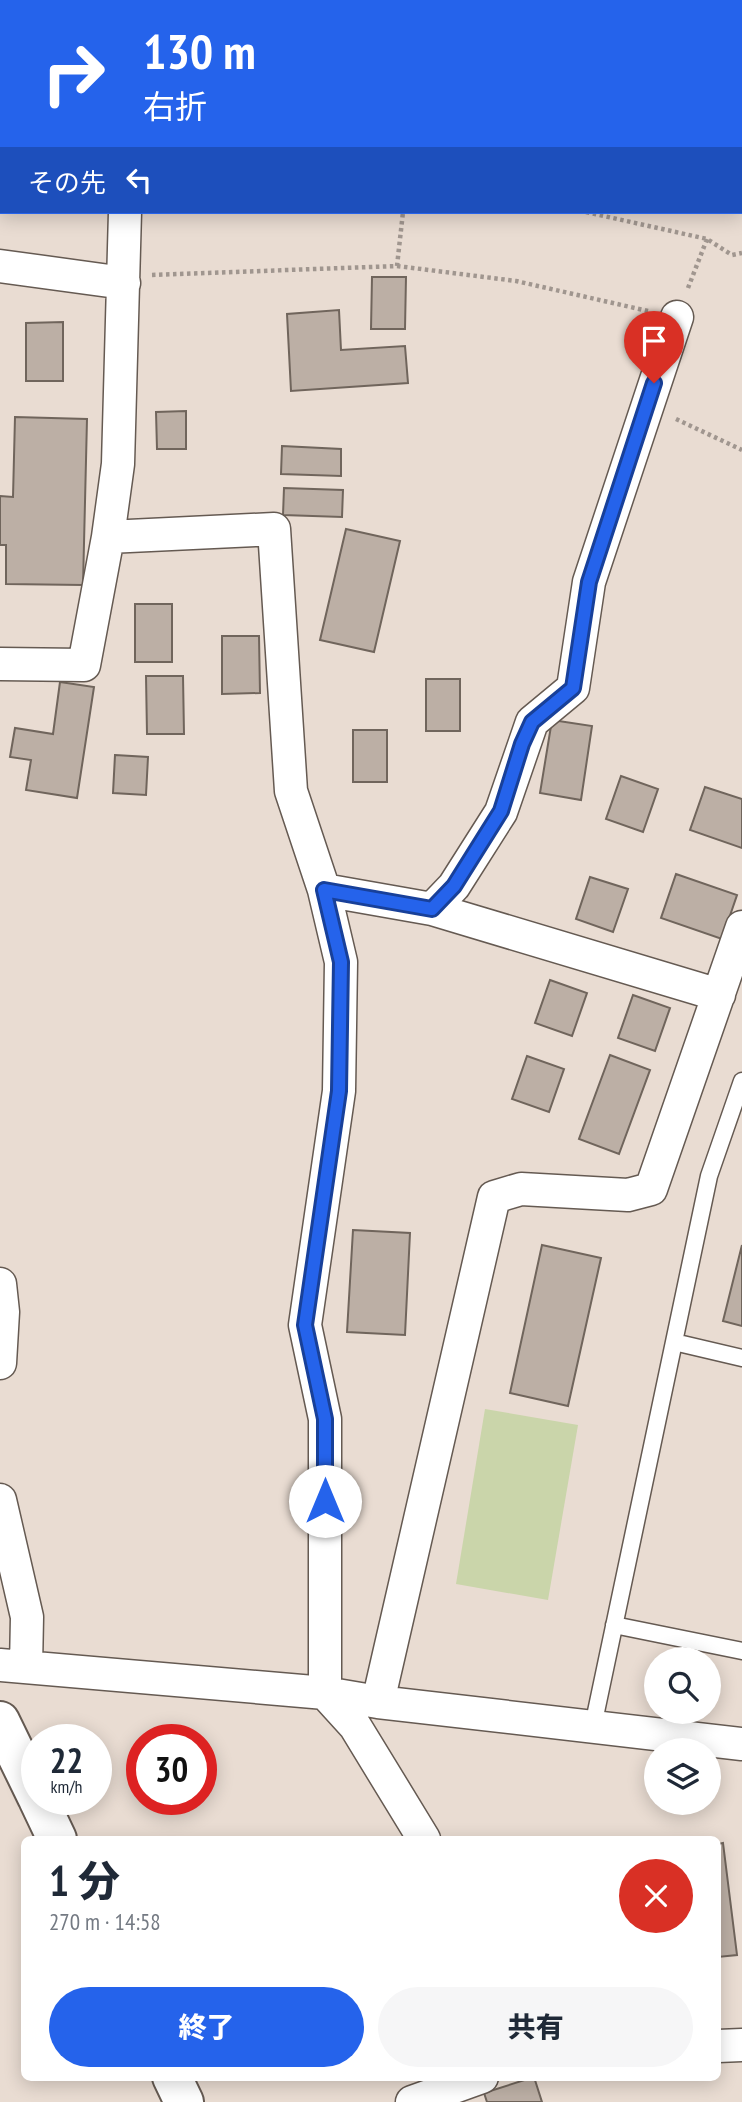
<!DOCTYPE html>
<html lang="ja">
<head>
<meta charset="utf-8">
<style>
  body { margin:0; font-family:"PT Sans Narrow","Noto Sans JP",sans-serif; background:#f6f6f7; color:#1f2937; height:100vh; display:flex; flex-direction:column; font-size:26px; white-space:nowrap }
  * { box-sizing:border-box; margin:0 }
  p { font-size:23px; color:#747a83 }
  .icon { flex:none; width:38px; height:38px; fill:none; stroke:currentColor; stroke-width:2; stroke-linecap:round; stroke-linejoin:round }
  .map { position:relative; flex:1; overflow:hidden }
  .sheet { position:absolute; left:21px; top:1836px; width:700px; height:245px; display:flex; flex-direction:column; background:#fff; border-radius:10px; box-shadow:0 4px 18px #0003 }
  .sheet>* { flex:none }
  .guide { position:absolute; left:0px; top:0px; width:742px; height:214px; box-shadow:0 4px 18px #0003; background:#2563eb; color:#fff; overflow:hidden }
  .tools { position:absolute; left:644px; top:1647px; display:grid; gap:14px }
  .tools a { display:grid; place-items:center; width:77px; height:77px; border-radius:50%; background:#fff; box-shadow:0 4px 18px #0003; font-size:35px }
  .speed { position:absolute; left:21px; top:1724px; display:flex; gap:14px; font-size:35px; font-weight:700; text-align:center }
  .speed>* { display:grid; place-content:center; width:91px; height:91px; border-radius:50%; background:#fff; box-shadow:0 4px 18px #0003; line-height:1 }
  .speed small { font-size:18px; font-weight:400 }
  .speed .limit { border:10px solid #d22; background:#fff; color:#111 }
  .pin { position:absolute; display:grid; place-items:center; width:60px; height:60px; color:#fff; margin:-72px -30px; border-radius:50% 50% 50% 0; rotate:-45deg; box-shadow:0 0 7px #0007 }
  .pin .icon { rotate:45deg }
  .me { position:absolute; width:77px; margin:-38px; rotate:0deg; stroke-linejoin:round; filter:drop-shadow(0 0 5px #0008) }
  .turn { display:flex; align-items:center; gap:24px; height:147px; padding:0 28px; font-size:32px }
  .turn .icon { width:91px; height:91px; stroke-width:2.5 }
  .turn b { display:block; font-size:49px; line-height:60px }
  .then { display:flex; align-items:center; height:66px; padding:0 28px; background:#0003; gap:14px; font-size:26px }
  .round { display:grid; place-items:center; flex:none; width:74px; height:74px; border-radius:37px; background:#f6f6f7 }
  .overview { display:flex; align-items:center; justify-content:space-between; height:119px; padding:0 28px }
  h1 { font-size:42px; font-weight:800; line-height:52px }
  .button { display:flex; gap:14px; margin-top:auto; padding:14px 28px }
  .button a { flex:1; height:80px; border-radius:42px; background:#2563eb; color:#fff; font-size:28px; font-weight:800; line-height:80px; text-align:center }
  .button a+a { background:#f6f6f7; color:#1f2937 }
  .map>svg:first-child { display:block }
  .green { fill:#cad5aa }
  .building { fill:#bcafa5; stroke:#70655c; stroke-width:2 }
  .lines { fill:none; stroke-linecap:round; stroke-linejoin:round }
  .service-casing { stroke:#655a52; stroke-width:19 }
  .minor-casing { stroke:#655a52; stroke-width:35 }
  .tertiary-casing { stroke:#655a52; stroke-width:42 }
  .path { stroke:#a0968f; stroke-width:4.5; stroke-dasharray:3.5 3.5; stroke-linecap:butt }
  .service { stroke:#fff; stroke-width:16 }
  .minor { stroke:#fff; stroke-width:32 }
  .tertiary { stroke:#fff; stroke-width:38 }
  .route-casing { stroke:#184099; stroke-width:18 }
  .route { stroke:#2563eb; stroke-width:12 }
</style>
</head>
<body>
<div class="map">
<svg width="742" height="2102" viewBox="0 0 742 2102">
  <rect width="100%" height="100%" fill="#e9dcd2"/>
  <path class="green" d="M485,1409l93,16 -30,175 -92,-16z"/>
  <path class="building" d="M0,45h2v52h-2z
    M0,116h2v69h-2z
    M372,277h34l-1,52h-34z
    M339,310l2,40 64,-4 3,37 -117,8 -4,-77z
    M63,322v59h-37v-58z
    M186,411v38h-29l-1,-37z
    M15,417l72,2 -4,166 -77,-1v-39h-6v-49l13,1z
    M282,446l59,3v27l-60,-2z
    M284,488l59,2 -1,27 -59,-2z
    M346,529l54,12 -26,111 -54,-12z
    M135,604h37v58h-37z
    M222,636h37l1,57 -38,1z
    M146,676h37l1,58h-37z
    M426,679h34v52h-34z
    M60,682l34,5 -17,111 -51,-8 5,-30 -21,-3 5,-29 38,6z
    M552,720l40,6 -11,74 -41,-7z
    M353,730h34v52h-34z
    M115,755l33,2 -2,38 -33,-2z
    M621,776l37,13 -15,43 -37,-13z
    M705,787l37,12v49l-52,-18z
    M676,874l61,21 -15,44 -61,-21z
    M590,877l38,12 -15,43 -37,-13z
    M550,980l37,13 -15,43 -37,-13z
    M633,995l37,13 -15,43 -37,-13z
    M610,1055l40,15 -31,84 -40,-15z
    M527,1056l37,13 -15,43 -37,-13z
    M353,1230l57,3 -5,102 -58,-3z
    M542,1245l59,13 -33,148 -58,-13z
    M742,1245v81l-19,-5z
    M723,1843l14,112 -19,2v-113z
    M534,2077l8,25h-55l-3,-9z"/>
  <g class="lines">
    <defs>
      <path id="service" d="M674,1342l68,16
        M614,1625l128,26
        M593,1726l116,-550 33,-95"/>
      <path id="minor" d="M127,2v-2
        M0,266l124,17
        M108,537l166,-8 17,262 33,99 17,72 -2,129 -34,234 20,94v274l30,33 69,113
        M0,664l84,1 24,-128 10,-73 7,-252
        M324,890l108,19 22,-23 47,-74 31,-90 41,-34 16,-106 88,-265
        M432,909l287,86
        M0,1284l3,28 -3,51
        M0,1500l27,117 -1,50
        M0,1665l325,28 53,9 364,42
        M378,1702l116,-505 27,-8 107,6 23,-6 91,-262
        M718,2046l24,-1
        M412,2102l70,-25"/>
      <path id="tertiary" d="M0,1721l37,76
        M38,1799l19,40
        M172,2077l12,25"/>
    </defs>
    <use href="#service" class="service-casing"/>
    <use href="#minor" class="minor-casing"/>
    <use href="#tertiary" class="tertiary-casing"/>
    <path class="path" d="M424,2v-2
      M586,212l121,27 25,16 10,-2
      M397,266l119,15 132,30
      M152,275l245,-9 6,-54
      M688,288l19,-49
      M676,419l66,31"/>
    <use href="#service" class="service"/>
    <use href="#minor" class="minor"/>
    <use href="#tertiary" class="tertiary"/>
  </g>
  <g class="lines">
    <defs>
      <path id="route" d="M325,1501v-82l-20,-94 34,-234 2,-129 -17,-72 108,19 22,-23 47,-75 21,-67 10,-22 41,-34 16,-106 65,-199"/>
    </defs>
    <use href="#route" class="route-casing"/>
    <use href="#route" class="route"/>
  </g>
</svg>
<div class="tools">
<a><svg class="icon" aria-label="search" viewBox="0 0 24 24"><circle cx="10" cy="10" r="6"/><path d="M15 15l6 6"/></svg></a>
<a><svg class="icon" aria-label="layers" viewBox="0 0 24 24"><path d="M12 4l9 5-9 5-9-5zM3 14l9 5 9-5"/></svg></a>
</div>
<div class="speed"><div>22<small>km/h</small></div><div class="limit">30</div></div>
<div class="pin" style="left:654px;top:383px;background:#d93025"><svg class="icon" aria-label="arrive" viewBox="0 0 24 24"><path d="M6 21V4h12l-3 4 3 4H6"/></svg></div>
<svg class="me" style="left:325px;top:1501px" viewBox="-20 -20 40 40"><circle r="19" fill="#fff"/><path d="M0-13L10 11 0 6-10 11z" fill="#2563eb"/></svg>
<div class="guide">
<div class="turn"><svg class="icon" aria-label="right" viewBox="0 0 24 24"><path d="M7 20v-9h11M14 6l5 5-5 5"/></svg><div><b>130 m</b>右折</div></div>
<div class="then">その先<svg class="icon" aria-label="left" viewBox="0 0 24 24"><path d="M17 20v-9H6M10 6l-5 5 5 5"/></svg></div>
</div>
<section class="sheet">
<div class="overview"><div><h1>1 分</h1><p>270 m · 14:58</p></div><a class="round" style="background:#d93025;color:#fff"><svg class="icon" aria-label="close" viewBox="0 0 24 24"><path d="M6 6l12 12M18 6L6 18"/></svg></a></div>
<div class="button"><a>終了</a><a>共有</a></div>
</section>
</div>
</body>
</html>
